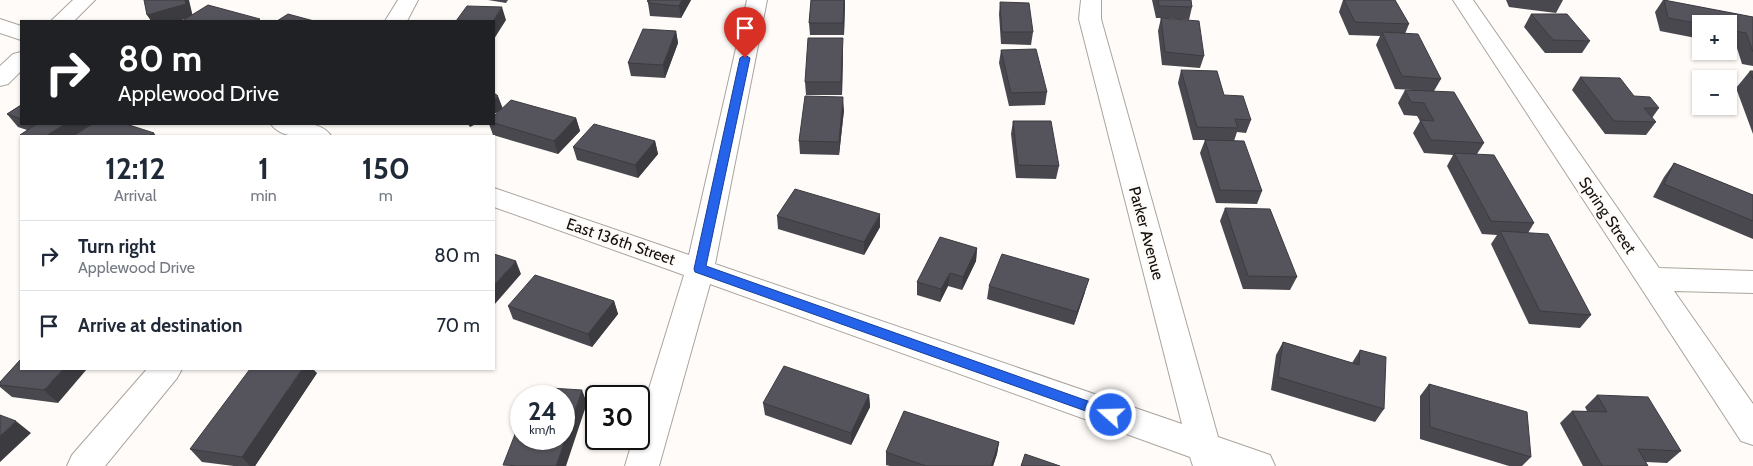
<!DOCTYPE html>
<html lang="en">
<head>
<meta charset="utf-8">
<style>
  body { margin:0; font-family:Cabin,sans-serif; background:#f2f2f3; color:#1f2937; height:100vh; display:flex; flex-direction:column; font-size:19px; white-space:nowrap }
  * { box-sizing:border-box; margin:0 }
  p { font-size:16px; color:#747a83 }
  .icon { flex:none; width:28px; height:28px; fill:none; stroke:currentColor; stroke-width:2; stroke-linecap:round; stroke-linejoin:round }
  .map { position:relative; flex:1; overflow:hidden }
  .details { position:absolute; left:20px; top:135px; width:475px; height:235px; display:flex; flex-direction:column; background:#fff; border-radius:0px; box-shadow:0 1px 4px #0004 }
  .details>* { flex:none }
  .top-card { position:absolute; left:20px; top:20px; width:475px; height:105px; border-radius:0px; box-shadow:0 1px 4px #0004; background:#202124; color:#fff; overflow:hidden }
  .controls { position:absolute; left:1692px; top:15px; display:grid; gap:10px }
  .controls a { display:grid; place-items:center; width:45px; height:45px; border-radius:0px; background:#fff; box-shadow:0 1px 4px #0004; font-size:25px }
  .speed { position:absolute; left:510px; top:385px; display:flex; gap:10px; font-size:25px; font-weight:700; text-align:center }
  .speed>* { display:grid; place-content:center; width:65px; height:65px; border-radius:50%; background:#fff; box-shadow:0 1px 4px #0004; line-height:1 }
  .speed small { font-size:12px; font-weight:400 }
  .speed .limit { border:2px solid #111; border-radius:8px; background:#fff; color:#111 }
  .pin { position:absolute; display:grid; place-items:center; width:42px; height:42px; color:#fff; margin:-51px -21px; border-radius:50% 50% 50% 0; rotate:-45deg; box-shadow:0 0 5px #0007 }
  .pin .icon { rotate:45deg }
  .me { position:absolute; width:55px; margin:-28px; rotate:290deg; stroke-linejoin:round; filter:drop-shadow(0 0 4px #0008) }
  .turn { display:flex; align-items:center; gap:18px; height:105px; padding:0 15px; font-size:22px }
  .turn .icon { width:65px; height:65px; stroke-width:2.5 }
  .turn b { display:block; font-size:35px; line-height:42px }
  .eta { display:flex; justify-content:space-evenly; align-items:center; height:85px; text-align:center }
  .eta b { font-size:30px; font-weight:700; line-height:35px }
  ul { padding:0; list-style:none }
  li { display:flex; align-items:center; gap:15px; height:70px; padding:0 15px; border-top:1px solid #e0e1e3 }
  li div { flex:1 }
  li b { display:block; font-size:19px }
  li em { font-style:normal }
  .map>svg:first-child { display:block }
  .lines { fill:none; stroke-linecap:round; stroke-linejoin:round }
  .street-casing { stroke:#aba49c; stroke-width:2 }
  .street { fill:#fff; fill-rule:evenodd }
  .wall { fill:#49484f }
  .shaded-wall { fill:#3c3b40 }
  .building { fill:#55545c; stroke:#3c3b40 }
  .route { fill:#2563eb; stroke:#184099 }
  .labels { text-anchor:middle; stroke-width:5; stroke-linejoin:round; paint-order:stroke }
  .street-label { font-size:16px; fill:#13100d; stroke:#fefbf8 }
</style>
</head>
<body>
<div class="map">
<svg width="1753" height="466" viewBox="0 0 1753 466">
  <rect width="100%" height="100%" fill="#fefbf8"/>
  <g class="lines">
    <defs>
      <path id="street" d="M73,0h22l-21,21h-23z
        M398,0h20l-11,21h-22z
        M747,0h20l-52,264 467,160 -103,-405 2,-19h20v19l117,418 52,18 5,11h-82l-3,-9 -480,-173 -51,182h-34l8,-27h6v-18l45,-146 -190,-68v-19l195,67z
        M1453,0h20l186,268 94,3v22l-79,-2 79,113v41l-12,-4z
        M0,19l21,7v14l-21,-7z
        M21,52v19l-13,13 -8,2v-20l13,-12z
        M271,124c17,-1 50,-5 60,12 -17,1 -49,5 -60,-12z
        M147,369h35l-5,9 -72,88h-38l5,-11z"/>
    </defs>
    <use href="#street" class="street-casing"/>
    <use href="#street" class="street"/>
  </g>
  <path class="wall" d="M488,0h20l-2,3z
    M647,0h44l-10,18 -31,-2 -2,-13v-1h-1z
    M811,0h34l-1,35h-34l-1,-12z
    M1152,0h39l1,7 -3,13 -26,-2 41,38 -4,12 -38,-3 -4,-34 3,-13h-5z
    M1343,0h52l14,24 -4,10 36,45 -7,12 50,52 -7,11 57,69 -6,10 63,82 -11,13 -51,-4 -38,-80 6,-9 -15,-1 -35,-68 6,-11 -29,-2 -11,-20 7,-12 -3,-5 -13,-1 -6,-12 7,-13h8l-18,-1 -19,-44 4,-9 -31,-1 -10,-23z
    M1506,0h57l-7,13 -47,-6z
    M1663,0l90,17v49l-11,-2 -6,-19 -7,-1v-20h-28v15l-41,-8 -5,-19z
    M1000,2l33,30 -2,13 -30,-1 -2,-30z
    M1531,14l59,27 -8,12h-37l-21,-26z
    M676,31l2,12 -13,35 -34,-2 -3,-13z
    M1001,50l46,42 -2,13 -36,1 -10,-43z
    M843,51l-1,44h-36l-1,-13z
    M1181,70l43,25 27,25 -5,13 -9,-1 -3,9 28,50 -5,13 -41,-1 -16,-50 5,-13h2h-14l-15,-57z
    M1750,71h3v63l-17,-46z
    M1580,77l54,19 25,12 -7,10 4,4 -10,13 -41,-1 -33,-44z
    M21,105v19h105l30,12h-135l-1,-1 7,-5 -9,-3 -11,-13z
    M502,108l74,10 4,13 -22,23 -65,-19 -4,-11h5l6,-13 -6,3z
    M844,110l-5,45 -39,-1 -1,-13z
    M1013,121l46,45 -3,13 -40,-1 -5,-44z
    M655,141l3,13 -20,24 -61,-18 -4,-13z
    M1674,163l79,32v44l-100,-42 11,-20z
    M1225,208l72,69 -7,13 -47,-1 -23,-68z
    M777,216l103,11 -16,28 -86,-26z
    M977,248l-1,13 -14,29 -14,-4 -8,16 -23,-7v-13z
    M989,286l96,6 -11,33 -87,-26z
    M614,301l4,13 -26,33 -79,-28 -5,-13z
    M1283,342l69,21 8,-13 24,59 -9,13 -104,-32 5,-35z
    M21,359l37,44 -46,-6 -12,-10v-5z
    M317,373l-62,93h-21l-32,-4 -12,-13z
    M1429,384l102,73 -9,9h-13l-89,-27v-43z
    M869,395l1,12 -19,38 -86,-30 -2,-12z
    M1597,395l84,56 -14,12 -21,-1 2,4h-65l-23,-43 12,-12h15l-2,-4z
    M999,442l-2,12 -4,12h-103l-4,-1v-13z"/>
  <path class="shaded-wall" d="M185,0h4l4,17 -15,4h-27l-4,-6z
    M682,0h9l-10,18 -2,-12z
    M844,0l1,3 -1,32 -1,-12z
    M502,7l4,13 -12,19v-18h-1z
    M676,31l2,12 -13,35 -2,-13z
    M843,38v13l-1,44 -1,-13z
    M498,96l5,13 -9,5v-15z
    M843,97l1,13 -5,45v-13z
    M576,118l4,13 -22,23 -4,-13z
    M65,124h30l-19,12h-30z
    M468,124h8l-6,3z
    M154,133l2,3h-8z
    M655,141l3,13 -20,24 -3,-13z
    M880,214v13l-16,28v-13z
    M977,248l-1,13 -14,29 1,-13z
    M516,261l5,13 -27,31v-20z
    M950,273l-2,13 -8,16 1,-13z
    M1089,279l-4,13 -11,33 3,-13z
    M614,301l4,13 -26,33 -4,-13z
    M63,369h24l-29,34 -14,-13z
    M302,369h11l4,4 -62,93h-5l-8,-9z
    M582,390l5,13 -21,63h-10z
    M869,395l1,12 -19,38v-12z
    M16,421l15,12 -31,29v-26z
    M999,442l-2,12 -4,12h-2z"/>
  <path class="building" d="M144,0h41l1,4 -39,11z
    M650,0h32l-3,6 -31,-3z
    M811,0h33l-1,23h-34z
    M1158,0h33l1,7 -33,-1z
    M1344,0h51l14,24 -54,-2z
    M1664,0l89,17v35l-7,-19 -17,-3v-6h-28l-33,-6z
    M1000,2l29,1 4,29h-31z
    M208,5l52,14 -4,2h-74z
    M467,6l35,1 -9,14h-37z
    M288,14l26,7h-37z
    M1531,14h36l23,27 -37,-1z
    M1161,18l38,3 5,35 -39,-4z
    M643,29l33,2 -13,34 -35,-2z
    M1382,32l36,2 23,45 -39,-3z
    M808,38h35l-2,44h-36z
    M1036,49l11,43 -36,1 -10,-43z
    M1181,70l36,1 7,24 19,1 8,24 -16,-1 3,9 -41,-1z
    M1750,71h3v8z
    M1580,77l40,1 14,18 16,1 9,11h-15l12,14 -42,-1z
    M1405,90l49,2 30,51 -53,-3 -11,-20 14,1 -10,-18 -13,-1z
    M494,93l4,3 -4,3z
    M805,96l38,1 -4,45 -40,-1z
    M511,100l65,18 -22,23 -60,-18v-7z
    M21,105v14l-14,-5z
    M1013,121h38l8,45 -41,-1z
    M36,124h29l-19,12h-22l-4,-1 17,-11z
    M92,124h34l28,9 -6,3h-75z
    M594,124l61,17 -20,24 -62,-18z
    M1205,140l39,1 18,50 -42,-1z
    M1454,153l40,2 40,68 -43,-2z
    M1674,163l79,32v26l-89,-37z
    M795,189l85,25 -16,28 -87,-26z
    M1225,208l45,1 27,68 -49,-1z
    M1500,231l48,3 43,81 -51,-4z
    M940,237l37,11 -14,29 -13,-4 -9,16 -24,-7z
    M494,254l22,7 -22,24z
    M1002,254l87,25 -12,33 -88,-26z
    M535,275l79,26 -26,33 -80,-28z
    M1283,342l76,23 1,-15 26,7 -2,52 -106,-32z
    M21,359v10h42l-19,21 -44,-5v-3z
    M784,366l85,29 -18,38 -88,-30z
    M250,369h52l-60,88 -52,-8z
    M1429,384l98,28 4,45 -101,-30z
    M534,387l48,3 -26,76h-35l-18,-1 18,-46v20h43v-43h-34z
    M1597,395l51,2 33,54 -43,-2 10,17h-46l-30,-55 35,1z
    M904,411l95,31 -8,24h-65l-40,-14z
    M0,415l16,6 -16,15z
    M1025,454l35,12h-39z"/>
  <path class="route" d="M745,55l5,3 -44,208 410,145 2,4 -2,4 -5,1 -416,-148 -1,-3 46,-211z"/>
  <g class="labels">
    <g class="street-label">
      <text transform="translate(1608 215) rotate(56)" y="6">Spring Street</text>
      <text transform="translate(1147 233) rotate(75)" y="6">Parker Avenue</text>
      <text transform="translate(621 241) rotate(19)" y="6">East 136th Street</text>
    </g>
  </g>
</svg>
<div class="controls">
<a>+</a>
<a>−</a>
</div>
<div class="speed"><div>24<small>km/h</small></div><div class="limit">30</div></div>
<div class="pin" style="left:745px;top:58px;background:#d93025"><svg class="icon" aria-label="arrive" viewBox="0 0 24 24"><path d="M6 21V4h12l-3 4 3 4H6"/></svg></div>
<svg class="me" style="left:1111px;top:415px" viewBox="-20 -20 40 40"><circle r="17" fill="#2563eb" stroke="#fff" stroke-width="3"/><path d="M0-11L8 9 0 5-8 9z" fill="#fff"/></svg>
<div class="top-card">
<div class="turn"><svg class="icon" aria-label="right" viewBox="0 0 24 24"><path d="M7 20v-9h11M14 6l5 5-5 5"/></svg><div><b>80 m</b>Applewood Drive</div></div>
</div>
<section class="details">
<div class="eta">
<div><b>12:12</b><p>Arrival</p></div>
<div><b>1</b><p>min</p></div>
<div><b>150</b><p>m</p></div>
</div>
<ul>
<li><svg class="icon" aria-label="right" viewBox="0 0 24 24"><path d="M7 20v-9h11M14 6l5 5-5 5"/></svg><div><b>Turn right</b><p>Applewood Drive</p></div><em>80 m</em></li>
<li><svg class="icon" aria-label="arrive" viewBox="0 0 24 24"><path d="M6 21V4h12l-3 4 3 4H6"/></svg><div><b>Arrive at destination</b></div><em>70 m</em></li>
</ul>
</section>
</div>
</body>
</html>
